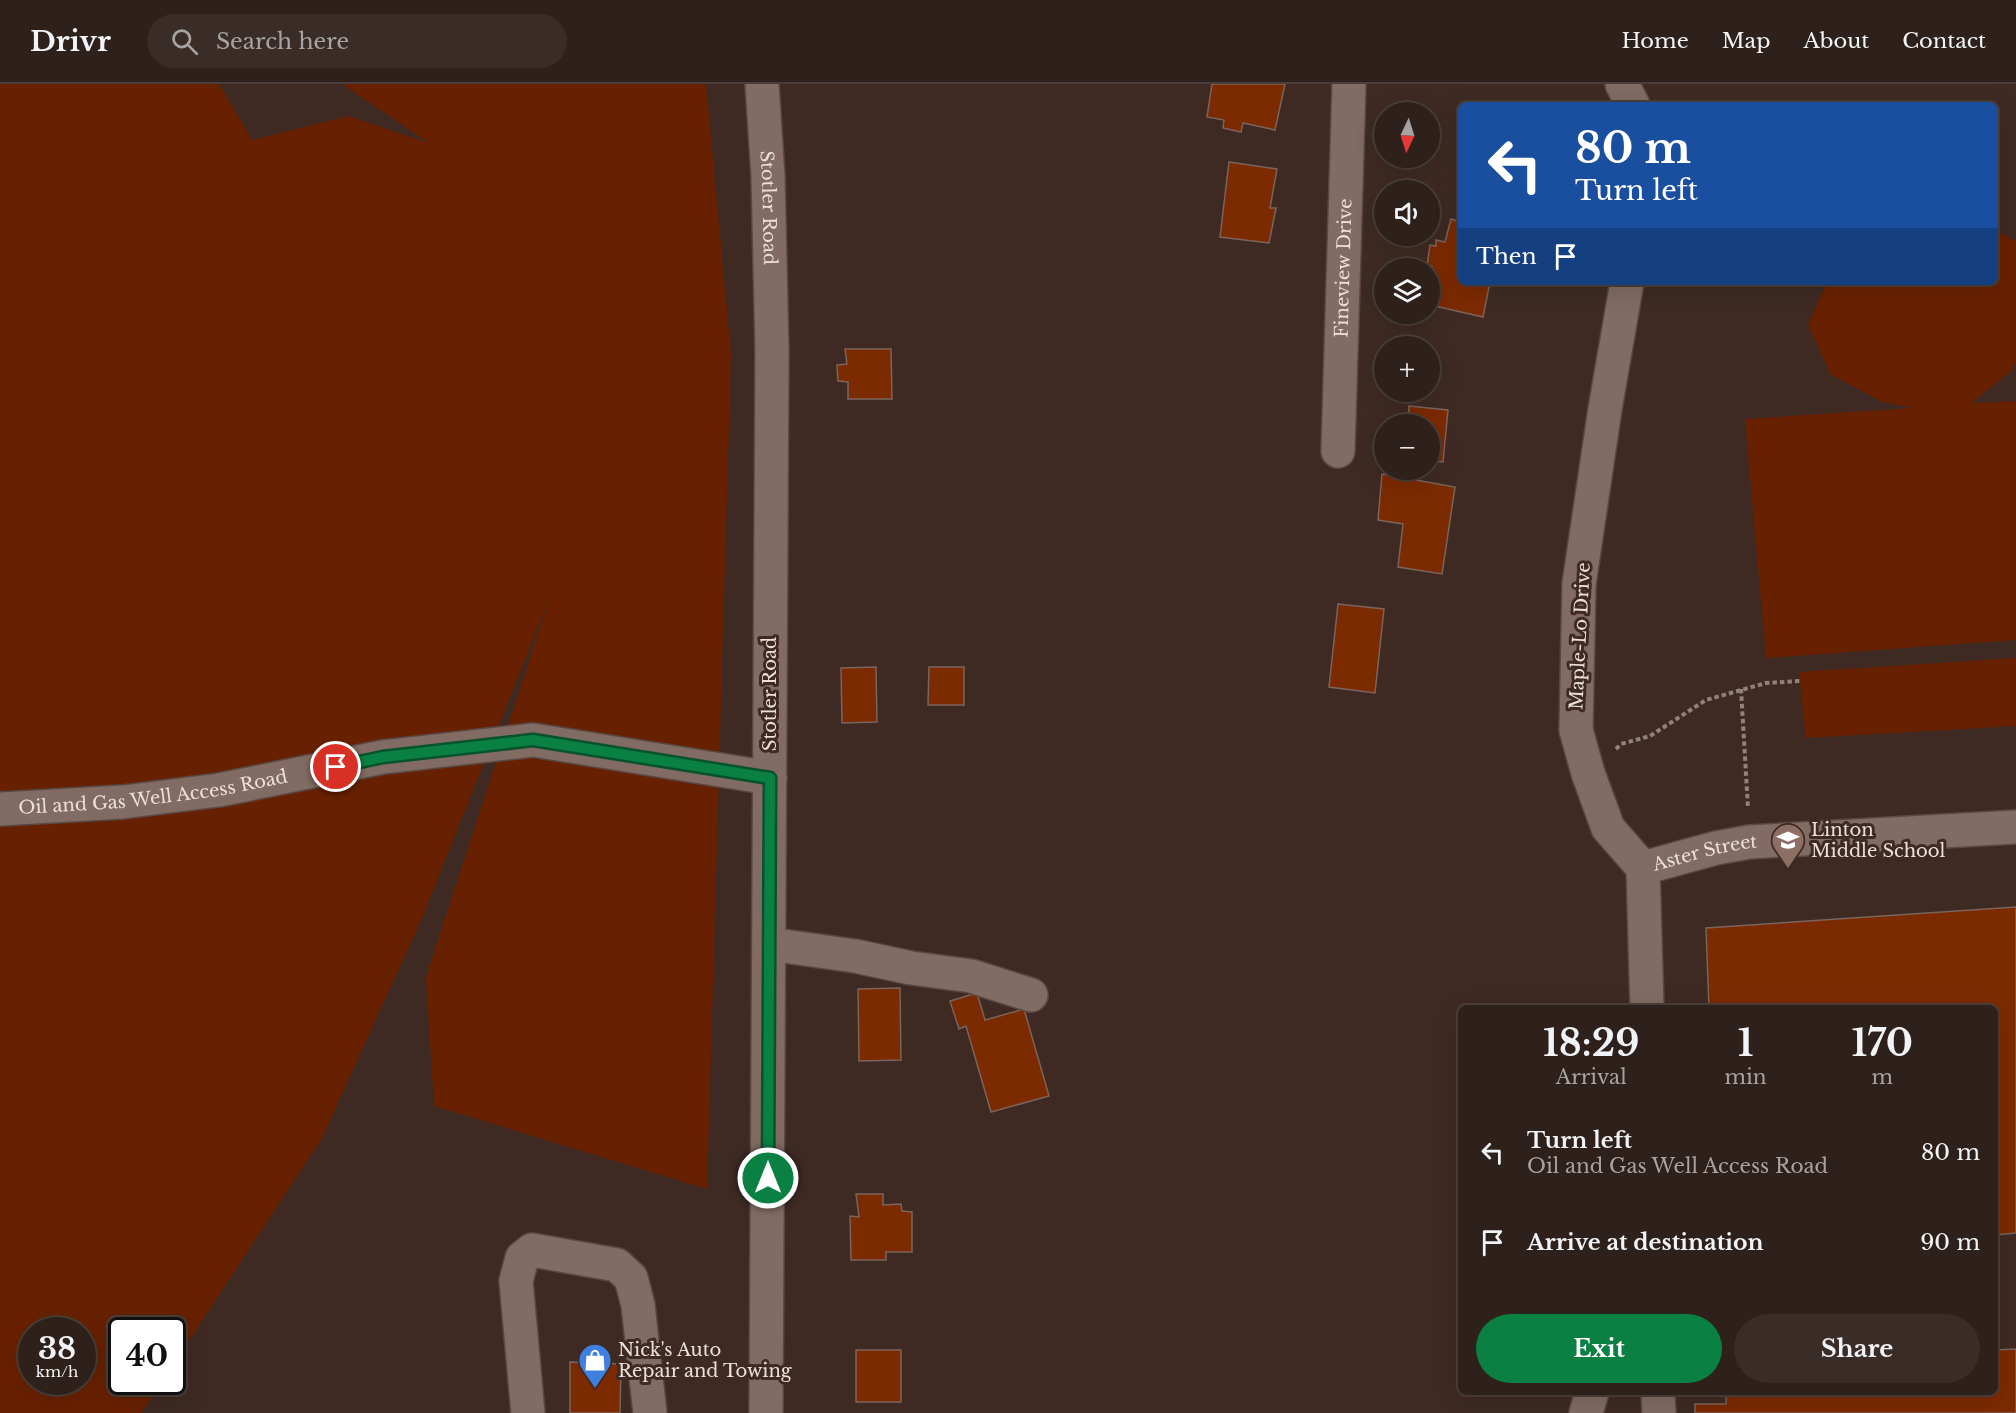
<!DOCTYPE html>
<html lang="en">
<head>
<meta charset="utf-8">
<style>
  body { margin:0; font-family:"Libre Baskerville",serif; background:#3a2d27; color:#f1f3f6; height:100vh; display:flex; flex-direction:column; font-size:22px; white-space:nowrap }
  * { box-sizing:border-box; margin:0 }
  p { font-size:20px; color:#a7a3a2 }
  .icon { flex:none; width:33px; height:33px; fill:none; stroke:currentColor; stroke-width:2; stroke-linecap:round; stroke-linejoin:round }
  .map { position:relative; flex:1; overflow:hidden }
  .details { position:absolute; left:1458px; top:921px; width:540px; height:390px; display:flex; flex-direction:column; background:#2e201a; border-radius:9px; box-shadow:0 6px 24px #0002,0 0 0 2px #493e39 }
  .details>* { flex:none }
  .top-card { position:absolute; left:1458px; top:18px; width:540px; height:183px; border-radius:9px; box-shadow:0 6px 24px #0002,0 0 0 2px #493e39; background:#1a4fa0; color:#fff; overflow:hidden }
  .needle { width:39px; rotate:184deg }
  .buttons { position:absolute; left:1374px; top:18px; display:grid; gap:12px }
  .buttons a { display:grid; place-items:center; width:66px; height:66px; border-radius:50%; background:#2e201a; box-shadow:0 6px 24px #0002,0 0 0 2px #493e39; font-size:30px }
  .speed { position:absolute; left:18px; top:1233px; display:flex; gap:12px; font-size:30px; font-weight:700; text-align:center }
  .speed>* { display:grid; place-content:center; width:78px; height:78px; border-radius:50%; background:#2e201a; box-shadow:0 6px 24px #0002,0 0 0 2px #493e39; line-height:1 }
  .speed small { font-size:15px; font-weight:400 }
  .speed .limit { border:3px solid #111; border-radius:9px; background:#fff; color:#111 }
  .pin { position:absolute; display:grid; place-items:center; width:51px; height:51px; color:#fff; margin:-26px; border:3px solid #fff; border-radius:50%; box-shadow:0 2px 6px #0007 }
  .me { position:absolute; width:66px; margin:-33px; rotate:0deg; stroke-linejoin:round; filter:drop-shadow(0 0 4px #0008) }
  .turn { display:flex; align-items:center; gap:21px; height:126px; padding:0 18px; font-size:27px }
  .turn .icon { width:78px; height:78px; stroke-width:2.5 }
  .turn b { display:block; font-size:42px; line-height:51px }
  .then { display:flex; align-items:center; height:57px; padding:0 18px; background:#0003; gap:12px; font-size:22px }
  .eta { display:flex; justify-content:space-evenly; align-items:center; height:102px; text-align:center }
  .eta b { font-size:36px; font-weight:700; line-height:42px }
  .cta { display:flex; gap:12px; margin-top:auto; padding:12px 18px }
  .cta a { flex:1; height:69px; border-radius:36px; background:#0b8043; color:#fff; font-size:24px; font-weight:700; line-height:69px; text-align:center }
  .cta a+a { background:#3a2d27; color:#f1f3f6 }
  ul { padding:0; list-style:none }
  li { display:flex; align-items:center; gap:18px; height:90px; padding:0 18px }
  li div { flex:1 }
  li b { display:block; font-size:22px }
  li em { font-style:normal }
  header { display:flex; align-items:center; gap:36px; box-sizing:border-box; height:84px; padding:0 30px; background:#2e201a; border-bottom:2px solid #493e39 }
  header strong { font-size:28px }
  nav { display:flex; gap:33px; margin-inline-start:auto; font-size:21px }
  .search { width:420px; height:54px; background:#3a2d27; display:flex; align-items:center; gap:15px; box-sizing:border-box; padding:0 21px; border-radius:33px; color:#a7a3a2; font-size:22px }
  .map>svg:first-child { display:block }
  .green { fill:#682100; fill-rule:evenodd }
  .building { fill:#7c2a00; stroke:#7b645c; stroke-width:1.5 }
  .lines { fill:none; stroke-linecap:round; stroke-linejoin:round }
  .minor-casing { stroke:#584742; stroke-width:36 }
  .path { stroke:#92817b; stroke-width:4; stroke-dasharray:4.5 3; stroke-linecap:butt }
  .minor { stroke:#816b62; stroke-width:33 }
  .route-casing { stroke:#07532c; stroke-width:15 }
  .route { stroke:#0b8043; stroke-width:10 }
  .labels { text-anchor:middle; stroke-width:6; stroke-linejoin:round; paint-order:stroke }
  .street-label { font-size:18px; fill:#ecdfda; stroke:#3e2a23 }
  .poi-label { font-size:18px; fill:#ecdfda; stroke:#3e2a23; text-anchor:start }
</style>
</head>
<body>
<header>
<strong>Drivr</strong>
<div class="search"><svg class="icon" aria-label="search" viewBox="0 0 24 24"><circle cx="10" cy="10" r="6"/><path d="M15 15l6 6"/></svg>Search here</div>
<nav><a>Home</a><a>Map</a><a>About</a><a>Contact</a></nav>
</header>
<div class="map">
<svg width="2016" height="1329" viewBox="0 0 2016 1329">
  <rect width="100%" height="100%" fill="#3e2a23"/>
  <path class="green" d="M0,0h219l33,56 96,-24 81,27 -87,-59h364l25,270 -24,835 -273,-83 -8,-129 124,-380 -127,319 -101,222 -149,227 -1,-35h-50v52h40l-21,31h-141zM32,1246h50v52h-50z
    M1995,146l21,11v119l-4,10 -40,33 44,-2v239l-250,18 -21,-239 167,-11 -30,-6 -52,-28 -22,-50 19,-42h168z
    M2016,574v68l-210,12 -7,-66z"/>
  <path class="building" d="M1212,0h73l-10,46 -32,-7 -2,9 -18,-4 1,-8 -17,-3z
    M1229,78l48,7 -7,39h6l-7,35 -49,-6z
    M1451,135l10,3v60h29l-7,35 -53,-12v-25l2,-14h-5l3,-21 6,1v-6l9,2z
    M845,265h46l1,50h-44v-17l-10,-1 -1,-16 10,-1z
    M1409,322l39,4 -5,52 -13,-1v-37h-22z
    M1382,390l73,13 -13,87 -44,-7 5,-43 -25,-4z
    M1338,520l46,5 -9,84 -46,-6z
    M876,583l1,55 -35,1 -1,-55z
    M929,583h35v38h-36z
    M2016,823v326l-21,2v-227h-286l-3,-80z
    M900,904l1,72 -42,1 -1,-72z
    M977,909l8,27 39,-11 25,87 -58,16 -25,-86 -7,3 -9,-28z
    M856,1110h27v11l18,-1 1,7 10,1v40h-26v8h-35l-1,-44 9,1z
    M2016,1265v64h-321v-9h31v-12h269v-42z
    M856,1266h45v52h-45z
    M570,1278l51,2 -1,49h-50z"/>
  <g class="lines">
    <defs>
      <g id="minor">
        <path id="s1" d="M762,0l6,92 4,175 -6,1062"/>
        <path d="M1622,0l11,21"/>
        <path d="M1627,198l-22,127 -26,175 -3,146 12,43 20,55 35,40"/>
        <path id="s2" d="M1338,367l11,-367"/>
        <path id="s3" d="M0,725l123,-7 96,-12 164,-33 150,-17 237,38"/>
        <path d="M769,860l86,12 56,12 60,8 60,19"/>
        <path id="s4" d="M1647,924l-4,-140 73,-20 33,-6 267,-15"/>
        <path d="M1658,1308l1,21"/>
        <path d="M528,1329l-12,-132 6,-23 10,-8 85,15 14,13 7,27 12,108"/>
        <path d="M1586,1329l6,-21"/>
      </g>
    </defs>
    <use href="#minor" class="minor-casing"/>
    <path class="path" d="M1741,605l7,119
      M1616,665l5,-5 29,-8 56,-36 60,-17 34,-2"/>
    <use href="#minor" class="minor"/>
  </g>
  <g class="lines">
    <defs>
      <path id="route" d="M336,683l47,-10 150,-17 237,38 -2,400"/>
    </defs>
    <use href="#route" class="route-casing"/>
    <use href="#route" class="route"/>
  </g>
  <defs>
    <symbol id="school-pin" viewBox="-11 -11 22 30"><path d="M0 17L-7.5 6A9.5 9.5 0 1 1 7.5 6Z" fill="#8d6e63" stroke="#3e2a23"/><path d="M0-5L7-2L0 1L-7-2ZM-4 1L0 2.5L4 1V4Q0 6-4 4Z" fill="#fff"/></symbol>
    <symbol id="shop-pin" viewBox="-11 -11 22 30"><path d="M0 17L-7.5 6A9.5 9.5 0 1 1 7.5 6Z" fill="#3f7fe0" stroke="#3e2a23"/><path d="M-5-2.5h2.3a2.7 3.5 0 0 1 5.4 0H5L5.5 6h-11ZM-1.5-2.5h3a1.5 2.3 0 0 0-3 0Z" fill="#fff"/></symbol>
  </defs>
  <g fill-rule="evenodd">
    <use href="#school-pin" x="1769" y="737" width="38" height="52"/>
    <use href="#shop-pin" x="576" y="1257" width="38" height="52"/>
  </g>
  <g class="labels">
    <g class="street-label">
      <text dy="6" stroke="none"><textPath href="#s1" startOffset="124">Stotler Road</textPath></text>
      <text dy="6" stroke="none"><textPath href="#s2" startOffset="183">Fineview Drive</textPath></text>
      <text transform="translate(1580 552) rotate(-87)" y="6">Maple-Lo Drive</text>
      <text transform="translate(770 610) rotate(-90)" y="6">Stotler Road</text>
      <text dy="6" stroke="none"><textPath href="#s3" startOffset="154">Oil and Gas Well Access Road</textPath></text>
      <text dy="6" stroke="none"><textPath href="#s4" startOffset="204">Aster Street</textPath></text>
    </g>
    <g class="poi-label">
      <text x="1811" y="752">Linton<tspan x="1811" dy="21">Middle School</tspan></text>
      <text x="618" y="1272">Nick's Auto<tspan x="618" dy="21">Repair and Towing</tspan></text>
    </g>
  </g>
</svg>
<div class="buttons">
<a><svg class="needle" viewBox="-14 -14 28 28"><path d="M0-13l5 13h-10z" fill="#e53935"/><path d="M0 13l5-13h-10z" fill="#a7a3a2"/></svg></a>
<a><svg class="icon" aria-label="sound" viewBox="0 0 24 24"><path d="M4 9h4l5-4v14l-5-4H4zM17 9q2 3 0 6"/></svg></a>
<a><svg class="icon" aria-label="layers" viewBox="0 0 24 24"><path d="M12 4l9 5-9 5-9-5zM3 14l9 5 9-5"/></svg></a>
<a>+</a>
<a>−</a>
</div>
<div class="speed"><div>38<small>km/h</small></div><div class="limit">40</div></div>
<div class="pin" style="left:336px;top:683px;background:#d93025"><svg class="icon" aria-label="arrive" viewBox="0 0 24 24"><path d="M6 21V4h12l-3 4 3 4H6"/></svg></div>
<svg class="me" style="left:768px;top:1094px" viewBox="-20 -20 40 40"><circle r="17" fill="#0b8043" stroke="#fff" stroke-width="3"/><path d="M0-11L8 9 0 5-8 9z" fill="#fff"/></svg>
<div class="top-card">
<div class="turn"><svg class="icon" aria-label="left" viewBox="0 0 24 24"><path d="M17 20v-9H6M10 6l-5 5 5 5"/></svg><div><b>80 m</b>Turn left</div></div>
<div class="then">Then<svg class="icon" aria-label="arrive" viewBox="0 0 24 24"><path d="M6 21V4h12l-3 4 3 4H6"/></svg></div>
</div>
<section class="details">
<div class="eta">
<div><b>18:29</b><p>Arrival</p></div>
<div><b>1</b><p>min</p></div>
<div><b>170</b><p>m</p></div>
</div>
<ul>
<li><svg class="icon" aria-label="left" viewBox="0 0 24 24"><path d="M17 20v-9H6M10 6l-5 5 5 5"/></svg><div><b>Turn left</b><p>Oil and Gas Well Access Road</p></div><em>80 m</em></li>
<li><svg class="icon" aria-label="arrive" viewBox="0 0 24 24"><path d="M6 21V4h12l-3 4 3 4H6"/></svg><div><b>Arrive at destination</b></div><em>90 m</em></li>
</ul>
<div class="cta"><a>Exit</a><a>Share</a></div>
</section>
</div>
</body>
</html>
